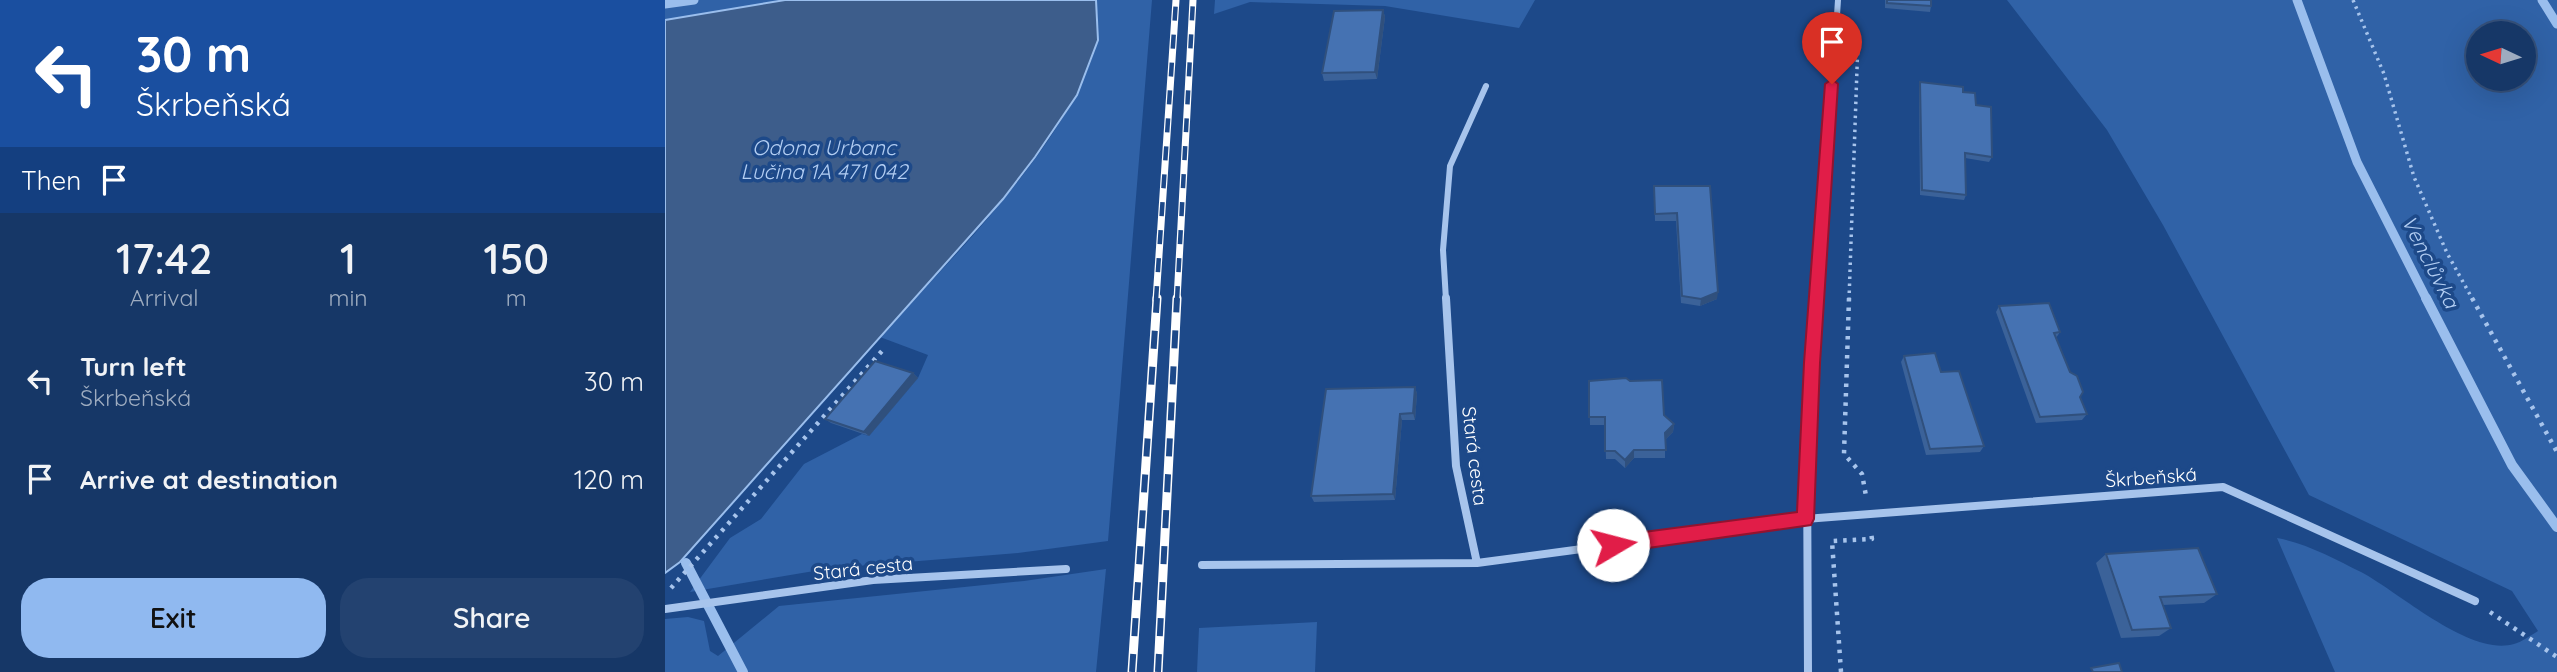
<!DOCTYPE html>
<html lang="en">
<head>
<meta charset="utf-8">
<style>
  body { margin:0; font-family:Quicksand,sans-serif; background:#234270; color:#f1f3f6; height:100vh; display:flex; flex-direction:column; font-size:26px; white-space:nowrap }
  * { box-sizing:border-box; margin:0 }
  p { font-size:23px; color:#9eacc0 }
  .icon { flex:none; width:38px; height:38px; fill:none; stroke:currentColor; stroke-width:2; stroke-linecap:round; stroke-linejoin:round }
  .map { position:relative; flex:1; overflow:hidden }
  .details { display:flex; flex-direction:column; background:#163767; width:665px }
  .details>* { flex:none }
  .top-card { background:#1a4fa0; color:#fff; overflow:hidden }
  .needle { width:46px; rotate:274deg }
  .controls { position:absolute; left:1801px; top:21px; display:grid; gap:14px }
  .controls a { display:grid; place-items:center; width:70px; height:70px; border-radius:50%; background:#163767; box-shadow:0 7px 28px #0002,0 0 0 2px #35517b; font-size:35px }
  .pin { position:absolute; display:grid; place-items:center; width:60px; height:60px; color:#fff; margin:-72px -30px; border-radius:50% 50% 50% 0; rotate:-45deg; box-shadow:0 0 7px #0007 }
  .pin .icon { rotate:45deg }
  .me { position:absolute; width:77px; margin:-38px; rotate:82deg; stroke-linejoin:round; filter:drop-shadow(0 0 5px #0008) }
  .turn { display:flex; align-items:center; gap:24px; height:147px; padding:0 21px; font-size:32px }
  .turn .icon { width:91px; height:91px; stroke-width:2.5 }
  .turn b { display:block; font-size:49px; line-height:60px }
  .then { display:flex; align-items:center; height:66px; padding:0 21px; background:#0003; gap:14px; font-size:26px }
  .eta { display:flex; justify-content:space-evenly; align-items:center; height:119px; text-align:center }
  .eta b { font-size:42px; font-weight:600; line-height:49px }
  .cta { display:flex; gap:14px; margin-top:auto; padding:14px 21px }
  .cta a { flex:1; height:80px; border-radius:28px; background:#90b9f0; color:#111; font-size:28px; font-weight:600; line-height:80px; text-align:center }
  .cta a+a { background:#234270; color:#f1f3f6 }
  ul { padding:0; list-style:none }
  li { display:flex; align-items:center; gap:21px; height:98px; padding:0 21px }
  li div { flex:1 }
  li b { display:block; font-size:26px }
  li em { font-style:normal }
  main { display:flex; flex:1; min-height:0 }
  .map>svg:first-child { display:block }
  .green { fill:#3062a7; fill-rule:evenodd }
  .water { fill:#3d5d8b; stroke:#9abeed; stroke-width:2 }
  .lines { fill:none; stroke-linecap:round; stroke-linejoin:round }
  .stream-far1 { stroke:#9abeed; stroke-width:9 }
  .stream { stroke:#9abeed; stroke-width:10 }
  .path-far1 { stroke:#a7c4ec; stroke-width:3.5; stroke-dasharray:2.5 4.5; stroke-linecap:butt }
  .path { stroke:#a7c4ec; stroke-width:4.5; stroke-dasharray:3.5 6; stroke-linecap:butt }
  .street-far1 { stroke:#a7c4ec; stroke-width:6 }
  .street { stroke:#a7c4ec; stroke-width:8 }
  .rail-far1-casing { stroke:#fff; stroke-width:7 }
  .rail-casing { stroke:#fff; stroke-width:9 }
  .rail-far1 { stroke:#1d4989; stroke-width:4.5; stroke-dasharray:14; stroke-linecap:butt }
  .rail { stroke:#1d4989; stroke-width:6; stroke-dasharray:18; stroke-linecap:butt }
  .wall { fill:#3b6299 }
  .shaded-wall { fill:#30507d }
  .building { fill:#4572b2; stroke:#30507d; stroke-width:2 }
  .route { fill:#e11d48; stroke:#92132f; stroke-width:2 }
  .labels { text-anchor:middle; stroke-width:7; stroke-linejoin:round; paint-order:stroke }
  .street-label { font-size:19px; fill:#fff; stroke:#1d4989 }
  .water-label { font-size:21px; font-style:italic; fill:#b3cef3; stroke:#1d4989 }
</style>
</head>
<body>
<main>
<section class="details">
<div class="top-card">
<div class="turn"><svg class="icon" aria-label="left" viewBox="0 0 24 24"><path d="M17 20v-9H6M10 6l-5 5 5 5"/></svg><div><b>30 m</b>Škrbeňská</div></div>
<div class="then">Then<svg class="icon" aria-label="arrive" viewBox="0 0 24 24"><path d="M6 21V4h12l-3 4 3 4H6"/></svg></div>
</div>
<div class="eta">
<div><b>17:42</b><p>Arrival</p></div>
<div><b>1</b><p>min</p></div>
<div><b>150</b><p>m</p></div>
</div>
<ul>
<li><svg class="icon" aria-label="left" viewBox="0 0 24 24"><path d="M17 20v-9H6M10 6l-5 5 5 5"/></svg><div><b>Turn left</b><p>Škrbeňská</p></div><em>30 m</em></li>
<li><svg class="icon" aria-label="arrive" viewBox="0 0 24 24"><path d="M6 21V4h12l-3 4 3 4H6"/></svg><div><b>Arrive at destination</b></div><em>120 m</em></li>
</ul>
<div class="cta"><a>Exit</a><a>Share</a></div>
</section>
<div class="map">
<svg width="1892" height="672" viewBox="0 0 1892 672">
  <rect width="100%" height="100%" fill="#1d4989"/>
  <path class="green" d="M0,0h120l-120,20z
    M431,0h56l-44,541 -90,12 -186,15 -142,24 40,-54 31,-19 43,-55 58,-30 7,2 49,-58 10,-23 -48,-18c72,-80 187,-191 217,-294 3,-13 0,-30 -1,-43z
    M550,0h320l-16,28 -134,-22 -135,-4 -36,12z
    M1342,0h550v672h-222l-58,-134c29,5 58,21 84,34 38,20 109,85 153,72 8,-2 17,-9 24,-13l-26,-40 -203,-96 -146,-270 -56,-95zM1813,33h45v46h-45z
    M441,569l-10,103h-431v-53l23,-2 16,4 6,30 8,5 61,-50 245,-25z
    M652,622l-2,50h-118l2,-44z"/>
  <path class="water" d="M120,0h311l2,40 -21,55 -42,62 -32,42 -323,363 -15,11v-553z"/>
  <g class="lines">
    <path class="stream-far1" d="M1632,0l60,162 70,138
      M1877,0l15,24
      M0,4l29,-4"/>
    <path class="stream" d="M1761,298l86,167 45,62
      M21,563l57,109"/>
    <path class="path-far1" d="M1688,0l31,74 30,103 33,76 26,47
      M1184,300l9,-260"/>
    <path class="path" d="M1184,298l-5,156 18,20 4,22
      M1807,298l85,154
      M6,588l211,-237
      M1825,612l67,45
      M1176,672l-9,-131 40,-2 -1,-6"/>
    <path class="street-far1" d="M781,300l-3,-50 7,-84 36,-80
      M1153,300l20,-300"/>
    <path class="street" d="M812,563l328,-44 418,-32 252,114
      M537,565l275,-2 -21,-97 -10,-168
      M0,609l208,-29 193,-11
      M1143,672l-1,-216 11,-158"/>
    <defs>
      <path id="rail-far1" d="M491,300l20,-300
        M512,300l16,-300"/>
      <path id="rail" d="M467,672l25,-374
        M493,672l19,-374"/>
    </defs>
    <use href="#rail-far1" class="rail-far1-casing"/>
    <use href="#rail" class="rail-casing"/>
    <use href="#rail-far1" class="rail-far1"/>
    <use href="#rail" class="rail"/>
  </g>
  <path class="wall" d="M1220,0h46v6l-1,6 -45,-4z
    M718,10l2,7 -8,62 -53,2 -2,-8z
    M1255,82l43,10 13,13 16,52 -3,5 -24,-4 1,37 -2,5 -44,-5 -1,-107z
    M989,186h56l7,113 -17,7 -19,-3 -5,-82h-21z
    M1334,306l61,26 -4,6 31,76 -5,6 -46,3 -40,-111z
    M1239,356l37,16 43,74 -4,6 -54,3 -25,-93z
    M248,373l5,5 -49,58 -38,-13 -6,-4z
    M924,381l75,34 10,9 -1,8 -8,8v18h-31l-9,10 -10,-9h-9l-1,-34h-15z
    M750,387l2,7 -2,26h-13l-7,80 -81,2 -3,-6z
    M1441,554l111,40 -13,9 -41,2 8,23 -12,8 -38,2 -25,-75z"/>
  <path class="shaded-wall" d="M718,10l2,7 -8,62 -2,-7z
    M1053,292l-1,7 -17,7 1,-7z
    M248,373l5,5 -49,58 -5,-4z
    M750,387l2,7 -2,26 -2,-7z
    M735,414l2,6 -7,80 -2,-6z
    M1009,424l-1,8 -9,9 1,-8z
    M969,450v8l-9,10v-8z"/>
  <path class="building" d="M1222,0h44v6l-44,-3z
    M718,10l-8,62 -53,1 12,-62z
    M1255,82l43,5v5l12,1 1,12 15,2 1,50 -27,-4 1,42 -44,-5z
    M989,186h56l8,106 -17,7 -19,-3 -5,-83 -22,1z
    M1384,303l11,29 -6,1 16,39 7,4 6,16 -3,5 7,17 -47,3 -41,-111z
    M1270,353l6,19 18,-1 25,75 -54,3 -26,-93z
    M210,361l38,12 -49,59 -39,-13z
    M961,378l4,3 32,-1 2,35 10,9 -9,9 1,17h-32l-9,10 -10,-9h-10v-34h-16v-36z
    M750,387l-2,26 -13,1 -7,80 -82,2 15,-107z
    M1533,548l19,46 -57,3 11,31 -39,2 -26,-76z
    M1454,663l3,9h-29l-2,-4z"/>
  <path class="route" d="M1167,79l6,5 -18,279 -6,156 -3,6 -198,28 -6,-2 -3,-6 3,-6 6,-3 184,-24 7,-149 21,-279z"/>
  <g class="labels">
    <g class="street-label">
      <text transform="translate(810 456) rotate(83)" y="7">Stará cesta</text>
      <text transform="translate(1486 477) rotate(-4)" y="7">Škrbeňská</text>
      <text transform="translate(198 568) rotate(-6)" y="7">Stará cesta</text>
    </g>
    <g class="water-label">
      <text x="159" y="155">Odona Urbanc<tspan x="159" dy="24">Lučina 1A 471 042</tspan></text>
      <text transform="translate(1765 262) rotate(63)" y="7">Venclůvka</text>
    </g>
  </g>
</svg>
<div class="controls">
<a><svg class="needle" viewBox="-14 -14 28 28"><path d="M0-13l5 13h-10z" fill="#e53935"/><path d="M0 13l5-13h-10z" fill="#9eacc0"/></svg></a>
</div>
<div class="pin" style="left:1167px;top:84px;background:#d93025"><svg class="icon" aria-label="arrive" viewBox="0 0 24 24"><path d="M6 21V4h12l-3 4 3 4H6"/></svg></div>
<svg class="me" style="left:948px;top:545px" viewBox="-20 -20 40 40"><circle r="19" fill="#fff"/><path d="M0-13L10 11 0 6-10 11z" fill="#e11d48"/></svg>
</div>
</main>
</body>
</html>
